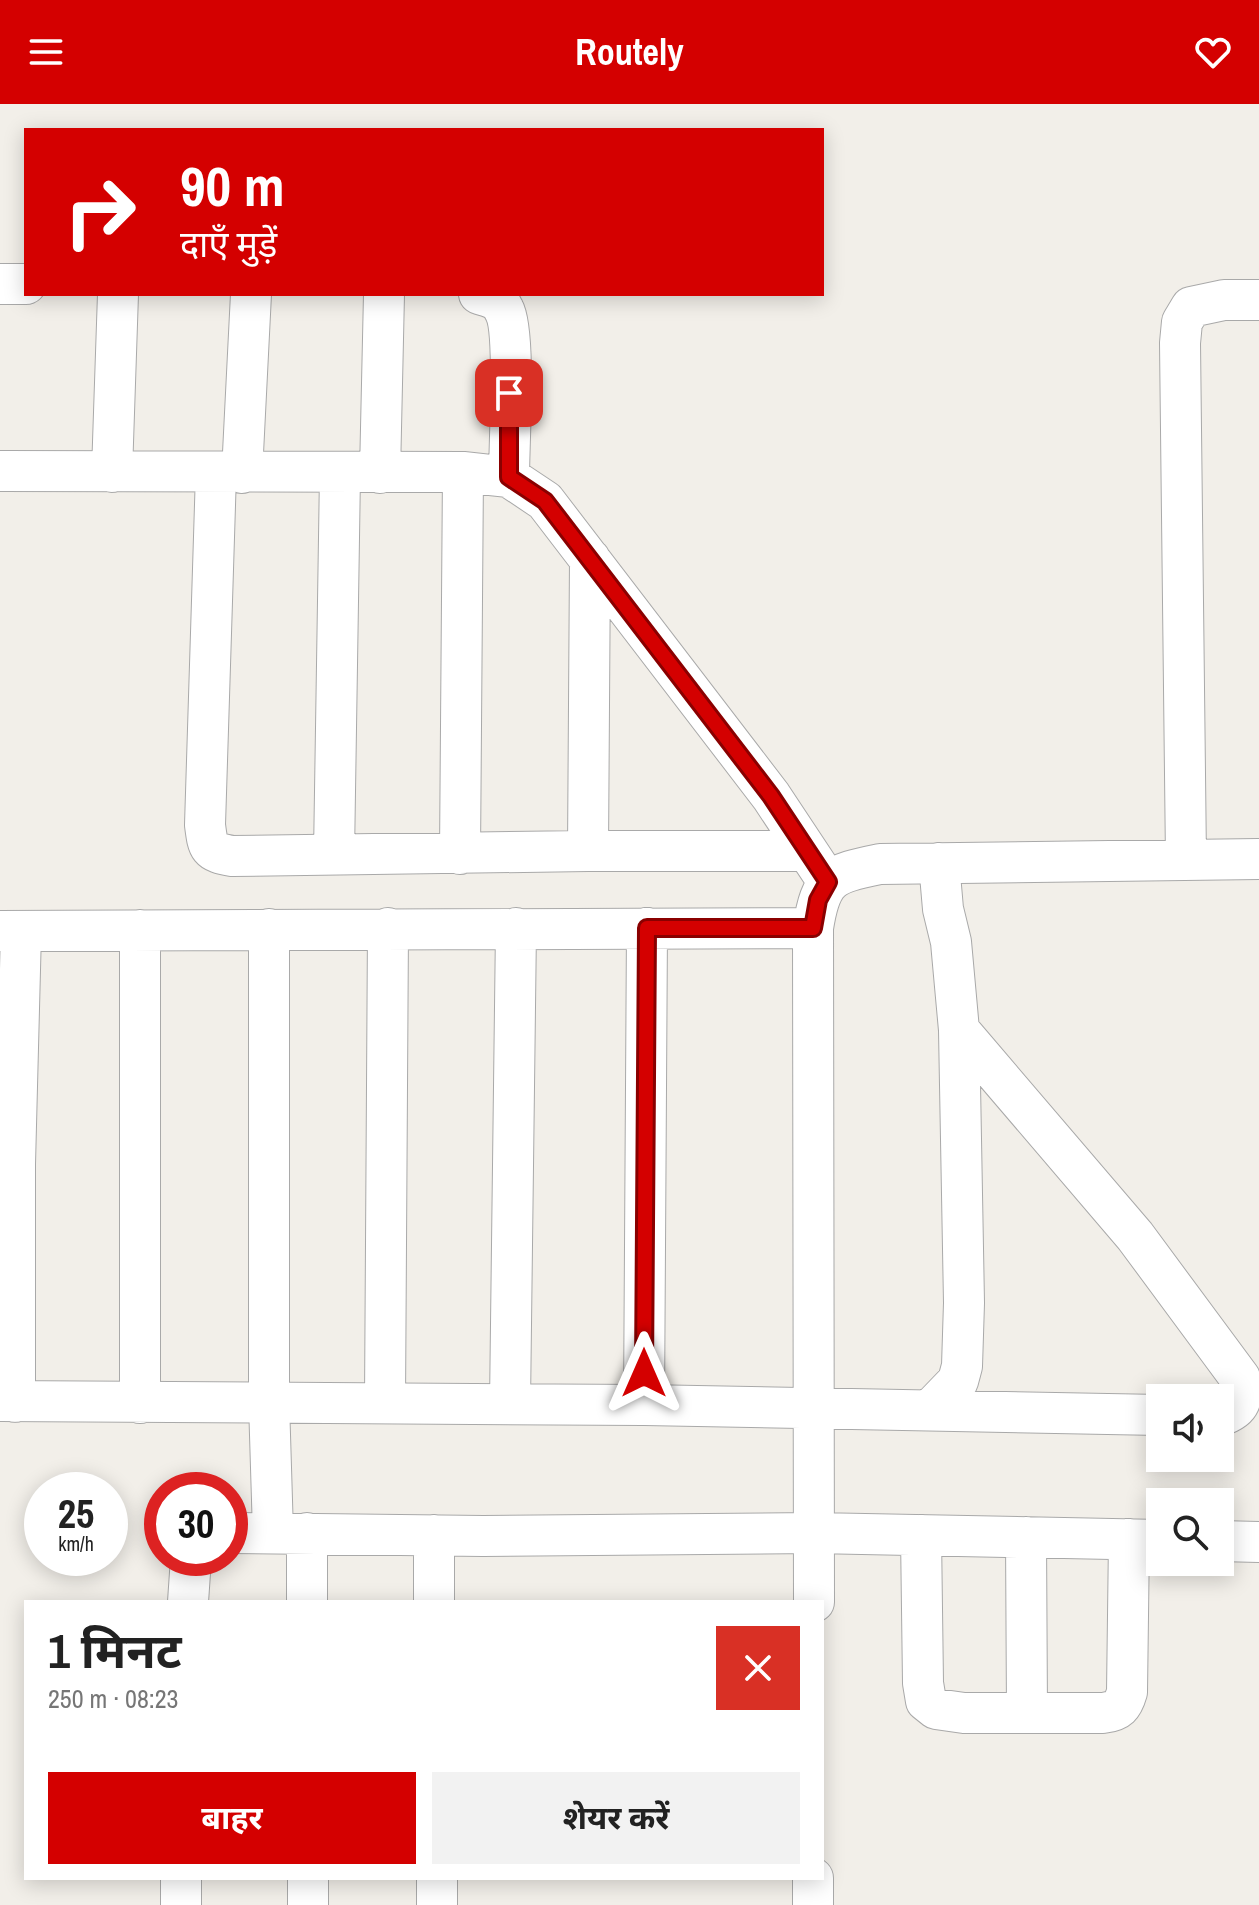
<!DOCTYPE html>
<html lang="hi">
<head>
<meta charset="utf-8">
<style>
  body { margin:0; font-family:"Archivo Narrow","Noto Sans Devanagari",sans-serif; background:#f2f2f2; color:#222; height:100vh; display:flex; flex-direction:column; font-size:30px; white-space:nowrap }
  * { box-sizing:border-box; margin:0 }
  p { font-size:26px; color:#767676 }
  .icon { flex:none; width:44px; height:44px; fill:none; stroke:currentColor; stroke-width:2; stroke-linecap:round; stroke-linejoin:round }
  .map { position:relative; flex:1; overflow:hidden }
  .panel { position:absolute; left:24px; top:1496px; width:800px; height:280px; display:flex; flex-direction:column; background:#fff; border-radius:0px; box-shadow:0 4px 20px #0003 }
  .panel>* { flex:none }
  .hud { position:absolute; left:24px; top:24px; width:800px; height:168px; border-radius:0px; box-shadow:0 4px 20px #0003; background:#d40000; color:#fff; overflow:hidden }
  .controls { position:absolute; left:1146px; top:1280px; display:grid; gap:16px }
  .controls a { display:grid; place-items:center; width:88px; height:88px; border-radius:0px; background:#fff; box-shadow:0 4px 20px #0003; font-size:40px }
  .speed { position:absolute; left:24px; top:1368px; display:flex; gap:16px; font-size:40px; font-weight:700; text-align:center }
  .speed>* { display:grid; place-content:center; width:104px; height:104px; border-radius:50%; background:#fff; box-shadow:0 4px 20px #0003; line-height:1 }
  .speed small { font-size:20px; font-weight:400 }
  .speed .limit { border:12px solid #d22; background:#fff; color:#111 }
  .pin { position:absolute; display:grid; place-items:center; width:68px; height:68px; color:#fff; margin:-34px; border-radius:16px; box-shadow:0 4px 12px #0006 }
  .me { position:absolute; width:88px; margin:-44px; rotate:0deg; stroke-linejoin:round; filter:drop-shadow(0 0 6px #0008) }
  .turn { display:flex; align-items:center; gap:28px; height:168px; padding:0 24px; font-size:36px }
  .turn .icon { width:104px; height:104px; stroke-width:2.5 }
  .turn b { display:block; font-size:56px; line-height:68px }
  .round { display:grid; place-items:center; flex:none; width:84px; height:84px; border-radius:0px; background:#f2f2f2 }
  .head { display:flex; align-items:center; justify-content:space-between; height:136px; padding:0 24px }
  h1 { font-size:48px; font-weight:700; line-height:60px }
  .action { display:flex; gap:16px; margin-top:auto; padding:16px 24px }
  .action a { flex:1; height:92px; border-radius:0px; background:#d40000; color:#fff; font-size:32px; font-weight:700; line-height:92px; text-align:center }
  .action a+a { background:#f2f2f2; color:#222 }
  header { display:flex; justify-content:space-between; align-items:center; height:104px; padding:0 24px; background:#d40000; color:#fff; font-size:36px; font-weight:700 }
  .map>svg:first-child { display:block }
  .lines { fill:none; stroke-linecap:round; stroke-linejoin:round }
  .minor-casing { stroke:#a9a9a9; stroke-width:42 }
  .minor { stroke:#fff; stroke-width:40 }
  .route-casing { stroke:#8a0000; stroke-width:20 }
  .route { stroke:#d40000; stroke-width:14 }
</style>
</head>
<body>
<header><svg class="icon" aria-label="menu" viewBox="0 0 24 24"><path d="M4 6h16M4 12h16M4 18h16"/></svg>Routely<svg class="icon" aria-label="heart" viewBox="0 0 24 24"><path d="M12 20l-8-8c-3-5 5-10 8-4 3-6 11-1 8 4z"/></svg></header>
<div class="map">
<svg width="1259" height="1801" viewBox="0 0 1259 1801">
  <rect width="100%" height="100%" fill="#f2efe9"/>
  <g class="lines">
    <defs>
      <path id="minor" d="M0,180h26
        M479,190c11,3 20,5 25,16 12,21 5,136 5,167
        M0,367l463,1 46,5 36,24 226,295 57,86
        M112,368l6,-178
        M216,369l-11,352c3,23 3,27 27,31l356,-5h219
        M242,369l9,-179
        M380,369l4,-179
        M588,747l2,-292
        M460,750l3,-382
        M334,751l6,-381
        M1186,756l-6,-517 2,-21 9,-15 33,-7h35
        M269,825v473l4,131
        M140,826v473
        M0,827l813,-3
        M959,926l176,206 105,142c3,22 2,31 -20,38
        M0,1297l644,4 516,10
        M15,1298v-238l6,-233
        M385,1298l3,-474
        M510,1300l6,-476
        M644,1301l3,-477
        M930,1306l28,-29 4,-15 2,-63 -5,-273 -8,-88 -8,-33 -4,-46
        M230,1429l253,3 331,-3 346,7
        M307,1429v69
        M434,1431v67
        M921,1431l2,148 3,18 10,8 28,4h139c16,-2 20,-7 24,-21l2,-153
        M1026,1433l1,176
        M1220,1437l39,1
        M188,1498l3,-44
        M814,1498l-1,-674c8,-51 18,-54 67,-64l379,-5
        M181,1774v27
        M308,1774v27
        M437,1774v27
        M813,1801v-27"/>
    </defs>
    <use href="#minor" class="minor-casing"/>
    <use href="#minor" class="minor"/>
  </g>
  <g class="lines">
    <defs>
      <path id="route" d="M509,289v84l36,24 226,295 57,86 -10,18 -5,28h-166l-3,445"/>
    </defs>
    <use href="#route" class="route-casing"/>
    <use href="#route" class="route"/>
  </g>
</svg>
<div class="controls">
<a><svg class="icon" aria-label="sound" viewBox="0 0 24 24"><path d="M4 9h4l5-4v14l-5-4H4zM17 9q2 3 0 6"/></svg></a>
<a><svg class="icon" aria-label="search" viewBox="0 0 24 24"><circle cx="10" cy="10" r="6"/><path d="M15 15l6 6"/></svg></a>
</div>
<div class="speed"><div>25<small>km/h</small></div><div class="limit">30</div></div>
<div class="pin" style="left:509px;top:289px;background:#d93025"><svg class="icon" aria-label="arrive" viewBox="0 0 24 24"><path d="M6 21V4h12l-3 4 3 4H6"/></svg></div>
<svg class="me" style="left:644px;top:1269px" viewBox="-20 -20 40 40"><path d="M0-17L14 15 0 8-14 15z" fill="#d40000" stroke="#fff" stroke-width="4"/></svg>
<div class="hud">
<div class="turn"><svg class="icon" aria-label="right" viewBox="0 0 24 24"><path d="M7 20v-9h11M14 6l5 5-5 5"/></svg><div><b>90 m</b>दाएँ मुड़ें</div></div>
</div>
<section class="panel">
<div class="head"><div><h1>1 मिनट</h1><p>250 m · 08:23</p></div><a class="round" style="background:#d93025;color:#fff"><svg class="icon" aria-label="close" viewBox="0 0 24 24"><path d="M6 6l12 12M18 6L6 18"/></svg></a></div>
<div class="action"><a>बाहर</a><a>शेयर करें</a></div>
</section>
</div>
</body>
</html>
